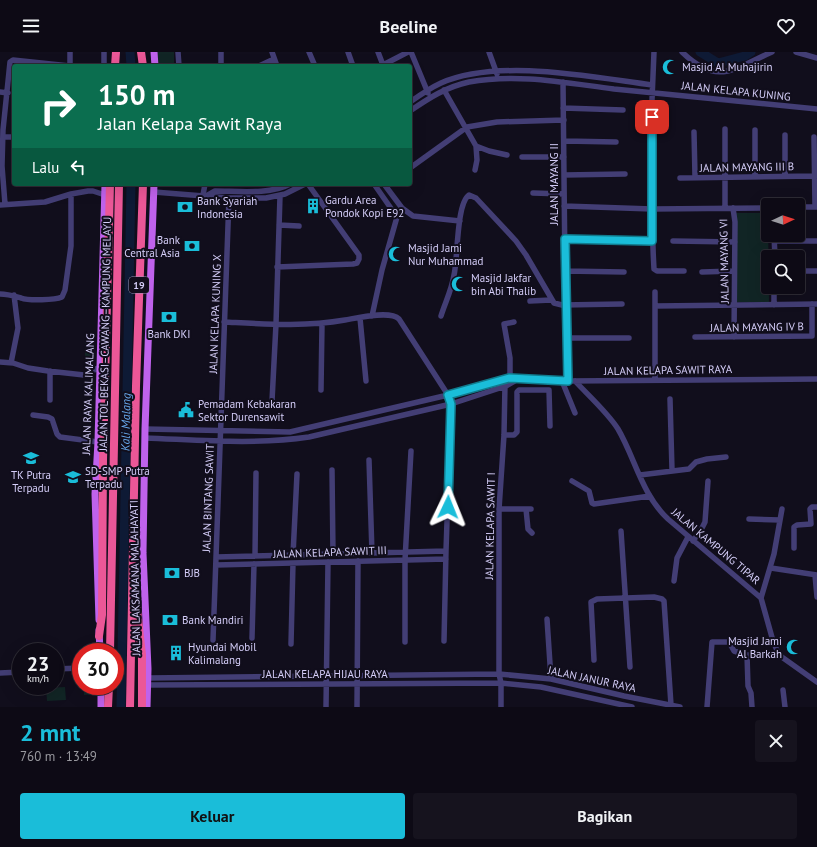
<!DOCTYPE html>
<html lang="id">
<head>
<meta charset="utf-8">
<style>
  body { margin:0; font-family:"PT Sans",sans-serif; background:#16131e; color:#f1f3f6; height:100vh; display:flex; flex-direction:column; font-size:15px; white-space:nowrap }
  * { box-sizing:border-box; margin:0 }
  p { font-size:13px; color:#9a9aa0 }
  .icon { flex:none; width:22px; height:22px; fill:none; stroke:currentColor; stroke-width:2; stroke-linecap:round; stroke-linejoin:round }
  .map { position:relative; height:655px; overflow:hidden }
  .side { display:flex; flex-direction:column; background:#0d0a15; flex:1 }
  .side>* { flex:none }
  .hud { position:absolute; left:12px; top:12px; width:400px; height:122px; border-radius:4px; box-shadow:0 4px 16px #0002,0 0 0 1px #2d2b34; background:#0b6e4f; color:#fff; overflow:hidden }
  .needle { width:26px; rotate:86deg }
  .fabs { position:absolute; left:761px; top:146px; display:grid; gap:8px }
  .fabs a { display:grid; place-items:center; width:44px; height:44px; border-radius:4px; background:#0d0a15; box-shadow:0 4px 16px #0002,0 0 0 1px #2d2b34; font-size:20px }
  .speed { position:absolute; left:12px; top:591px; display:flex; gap:8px; font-size:20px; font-weight:700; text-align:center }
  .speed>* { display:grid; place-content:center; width:52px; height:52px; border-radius:50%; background:#0d0a15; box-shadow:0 4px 16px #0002,0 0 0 1px #2d2b34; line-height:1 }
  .speed small { font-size:10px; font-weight:400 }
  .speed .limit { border:6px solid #d22; background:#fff; color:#111 }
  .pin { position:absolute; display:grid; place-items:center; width:34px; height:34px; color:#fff; margin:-17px; border-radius:8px; box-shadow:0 2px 6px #0006 }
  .me { position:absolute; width:44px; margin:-22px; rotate:2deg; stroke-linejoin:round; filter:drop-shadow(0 0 3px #0008) }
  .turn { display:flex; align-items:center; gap:14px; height:84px; padding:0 20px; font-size:18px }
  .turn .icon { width:52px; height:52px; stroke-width:2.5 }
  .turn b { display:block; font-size:28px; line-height:34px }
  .then { display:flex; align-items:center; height:38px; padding:0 20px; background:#0003; gap:8px; font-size:15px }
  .round { display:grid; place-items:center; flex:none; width:42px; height:42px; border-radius:4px; background:#16131e }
  .headline { display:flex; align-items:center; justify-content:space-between; height:68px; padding:0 20px }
  h1 { font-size:24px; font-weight:700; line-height:30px; color:#1abdd9 }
  .action { display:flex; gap:8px; margin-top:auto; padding:8px 20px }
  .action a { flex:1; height:46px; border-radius:4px; background:#1abdd9; color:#111; font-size:16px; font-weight:700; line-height:46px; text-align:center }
  .action a+a { background:#16131e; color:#f1f3f6 }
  header { display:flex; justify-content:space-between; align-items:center; height:52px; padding:0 20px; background:#0d0a15; font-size:18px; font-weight:700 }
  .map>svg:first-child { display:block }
  .green { fill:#112525 }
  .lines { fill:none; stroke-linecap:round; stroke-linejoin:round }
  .river { stroke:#0e1a35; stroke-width:9 }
  .minor { stroke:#433e75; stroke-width:5.5 }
  .major { stroke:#bf62ec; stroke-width:7 }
  .highway { stroke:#eb5797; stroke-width:8 }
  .route-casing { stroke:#117b8d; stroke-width:10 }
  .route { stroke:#1abdd9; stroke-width:7 }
  .labels { text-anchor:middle; stroke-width:4; stroke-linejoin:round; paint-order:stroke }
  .shield { fill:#110e1c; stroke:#9a94b7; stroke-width:1 }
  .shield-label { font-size:10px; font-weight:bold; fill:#d5cef9 }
  .poi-label { font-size:11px; fill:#d5cef9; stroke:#110e1c; text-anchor:start }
  .street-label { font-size:11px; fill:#d5cef9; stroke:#110e1c }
  .water-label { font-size:12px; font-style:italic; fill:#68a9ed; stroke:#110e1c }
</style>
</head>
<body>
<header><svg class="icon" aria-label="menu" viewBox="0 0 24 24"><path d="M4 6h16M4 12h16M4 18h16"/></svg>Beeline<svg class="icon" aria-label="heart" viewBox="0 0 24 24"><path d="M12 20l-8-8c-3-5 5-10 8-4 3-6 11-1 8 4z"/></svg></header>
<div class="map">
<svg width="817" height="655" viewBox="0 0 817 655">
  <rect width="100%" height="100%" fill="#110e1c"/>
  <path class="green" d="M154,0h20v14h-19z
    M736,161h32l1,89h-33z
    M85,291h6v17h-6z
    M84,634h15v8l-15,1z
    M65,635l1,13 -19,1 -1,-13z"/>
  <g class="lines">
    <path class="river" d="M130,0l1,14
      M700,0l18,11 27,-7 6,-4
      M121,655l10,-523"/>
    <path class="minor" d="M104,0v14
      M178,0l1,14
      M272,0l5,14
      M309,0l6,14
      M348,0l5,14
      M378,0l5,13
      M411,0l17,41
      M489,0l8,22
      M654,0c-4,72 -4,145 0,217l3,2h27
      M682,0c36,35 53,16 90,0
      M796,0l21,6
      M70,14v-14
      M221,14v-14
      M259,14l15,-7
      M381,14l27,-14
      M563,30l2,189 3,110
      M444,38l32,56 1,14 -2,10
      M0,40l8,1
      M410,50c10,-7 20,-14 31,-19 58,-25 150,-6 211,2
      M563,56l60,2
      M410,59c19,-13 36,-24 59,-29 49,-9 97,1 145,7 68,7 135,13 203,20
      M755,78v47
      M694,80l1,45
      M785,83v41
      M4,85h10
      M814,85l1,70
      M564,89l52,1
      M476,94l13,5 18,4
      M522,105h42
      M410,116l57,-41 30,-5 67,-2
      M564,123l61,-1
      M680,126l135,-2
      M374,132l23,33
      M384,132l18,24 11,8 47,5
      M154,140l75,6h37l19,-4 20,-10
      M533,141l31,1
      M203,143l2,-11
      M208,143l7,-4c22,0 55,4 75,-7
      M5,152l-3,-38 1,-36 7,-68 3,-2 57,6
      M0,153l45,-3 26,-8 17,-3h5l12,4
      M564,154l88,3 116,-1
      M798,155h19
      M725,156v-79
      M733,156l2,14 -1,115
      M279,173l20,1
      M774,183l1,22
      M565,187l87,2
      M673,189l62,1
      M775,189h42
      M277,215l76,-3 4,-1 2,-4v-4l-51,-71
      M565,219l59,1
      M798,219h19
      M702,220l32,-1
      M655,240v88
      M0,242c8,0 14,2 21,4 8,3 34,2 41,-1l3,-7 6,-44v-52
      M530,249l21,-1
      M774,253v-18
      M655,254l162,-2
      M372,264l10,-46 15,-53 5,-9
      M441,264c4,-13 11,-27 13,-41 4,-15 2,-71 15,-80l7,3 40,43 10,14 28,48 8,2 60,-1
      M360,266l6,63
      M224,270c41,2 81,5 121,-2 12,-2 45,-10 54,-1l49,76 3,9 -5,147 -2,90
      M695,285l117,-1v-32
      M568,286h61
      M0,310l13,1 15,5 20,3 36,4 16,-8
      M11,311l7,-35 -4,-33
      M510,327v-21l-6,-34 10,-2
      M562,329l13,32
      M575,329c13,14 33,32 43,48 17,29 24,66 50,90l93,79 12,43 6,14 38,27
      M321,338l1,-66
      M670,347l2,71
      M50,348v-29
      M272,349l4,-77 4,-128
      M33,363l15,2 4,2 5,15 3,3 38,5
      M145,377l145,3 158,-37 61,-18 59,4 249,-2
      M504,383h10l3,-3v-40l2,-2h30l1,36
      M145,386c55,2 109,7 164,-1l142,-33 55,-18 12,-7
      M369,408l3,93
      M332,418l1,84
      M640,423l49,-6 7,-7 11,-3 19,-2
      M572,429l17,10 3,12 2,1 56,-8
      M499,457h32
      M526,457l2,20 4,4
      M749,467l31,1
      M621,479l9,136
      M693,489l8,-11 4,-8 3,-41
      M794,496v-21l3,-2 14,-1 -1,-15 2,-2h5
      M293,503l4,-81
      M255,504l1,-83
      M216,505l230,-6
      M216,513l230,-6
      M771,516l46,7
      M815,523l2,22
      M674,529l3,-23 11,-21
      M761,546l13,-44 8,-45
      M547,567l4,60
      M252,586l2,-74
      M213,588l16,-442
      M405,590v-82l6,-109
      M291,592l2,-81
      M747,603l1,31 3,7 1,14
      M594,608l-3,-58 6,-3 57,-2 8,2 2,2 7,104
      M55,617l26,-1
      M0,621l21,-1
      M148,626l351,-4 52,5 73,17 56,11
      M148,633l353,-2 40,4 91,20
      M783,638l2,17
      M326,655l2,-145
      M357,655l1,-146
      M501,655v-24l-2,-9v-165l5,-74 1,-51
      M707,655l5,-65h17l5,9 13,4h32"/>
    <path class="major" d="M154,0l1,14
      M99,568l-4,-126 3,-52 7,-258
      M99,578l1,22
      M101,655v-21
      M147,655l1,-38 -5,-116 2,-124 9,-245"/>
    <path class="highway" d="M141,0l2,14
      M115,14l1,-14
      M136,548l6,55v52
      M99,584l3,-21 1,-155 7,-276
      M110,600l9,-468
      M108,655l1,-21
      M130,655l6,-321 7,-202"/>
  </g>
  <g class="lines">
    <defs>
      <path id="route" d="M448,455l3,-103 -3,-9 61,-17 59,3 -3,-142 87,2v-124"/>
    </defs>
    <use href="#route" class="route-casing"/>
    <use href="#route" class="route"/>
  </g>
  <defs>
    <symbol id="mosque-bare" viewBox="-9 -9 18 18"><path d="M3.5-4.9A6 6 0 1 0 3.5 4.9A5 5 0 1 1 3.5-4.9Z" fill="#1abdd9" stroke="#110e1c" stroke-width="2.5" paint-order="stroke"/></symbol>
    <symbol id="building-bare" viewBox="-9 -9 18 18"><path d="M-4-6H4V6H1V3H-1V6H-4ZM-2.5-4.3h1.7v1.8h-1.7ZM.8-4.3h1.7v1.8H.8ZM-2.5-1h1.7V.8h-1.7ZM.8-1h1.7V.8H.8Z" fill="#1abdd9" stroke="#110e1c" stroke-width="2.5" paint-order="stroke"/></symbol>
    <symbol id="bank-bare" viewBox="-9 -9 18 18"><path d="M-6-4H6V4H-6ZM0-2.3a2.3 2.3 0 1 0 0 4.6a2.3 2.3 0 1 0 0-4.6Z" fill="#1abdd9" stroke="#110e1c" stroke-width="2.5" paint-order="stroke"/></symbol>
    <symbol id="civic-bare" viewBox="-9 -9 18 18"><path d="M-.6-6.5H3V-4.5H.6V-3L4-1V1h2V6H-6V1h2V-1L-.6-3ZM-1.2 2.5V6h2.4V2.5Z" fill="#1abdd9" stroke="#110e1c" stroke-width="2.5" paint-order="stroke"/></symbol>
    <symbol id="school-bare" viewBox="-9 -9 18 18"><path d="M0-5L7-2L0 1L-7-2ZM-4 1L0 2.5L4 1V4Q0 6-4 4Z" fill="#1abdd9" stroke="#110e1c" stroke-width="2.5" paint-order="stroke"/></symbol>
  </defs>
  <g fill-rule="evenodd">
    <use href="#mosque-bare" x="659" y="4" width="22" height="22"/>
    <use href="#building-bare" x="302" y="143" width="22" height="22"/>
    <use href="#bank-bare" x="174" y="144" width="22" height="22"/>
    <use href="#bank-bare" x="181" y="183" width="22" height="22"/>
    <use href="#mosque-bare" x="385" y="191" width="22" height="22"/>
    <use href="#mosque-bare" x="448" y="221" width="22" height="22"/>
    <use href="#bank-bare" x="158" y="254" width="22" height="22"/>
    <use href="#civic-bare" x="175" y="347" width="22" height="22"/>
    <use href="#school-bare" x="20" y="395" width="22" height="22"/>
    <use href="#school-bare" x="62" y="414" width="22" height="22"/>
    <use href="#bank-bare" x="161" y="510" width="22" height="22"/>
    <use href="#bank-bare" x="159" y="557" width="22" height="22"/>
    <use href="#mosque-bare" x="783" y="584" width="22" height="22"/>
    <use href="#building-bare" x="165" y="590" width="22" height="22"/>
  </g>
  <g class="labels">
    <rect class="shield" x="129" y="225" width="20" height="16" rx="3"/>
    <g class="shield-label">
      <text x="139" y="237">19</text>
    </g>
    <g class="poi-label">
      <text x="682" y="19">Masjid Al Muhajirin</text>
      <text x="325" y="152">Gardu Area<tspan x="325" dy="13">Pondok Kopi E92</tspan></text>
      <text x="197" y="153">Bank Syariah<tspan x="197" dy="13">Indonesia</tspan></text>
      <text x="180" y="192" text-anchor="end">Bank<tspan x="180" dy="13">Central Asia</tspan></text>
      <text x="408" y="200">Masjid Jami<tspan x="408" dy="13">Nur Muhammad</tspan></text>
      <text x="471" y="230">Masjid Jakfar<tspan x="471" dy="13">bin Abi Thalib</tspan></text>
      <text x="169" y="286" text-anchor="middle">Bank DKI</text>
      <text x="198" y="356">Pemadam Kebakaran<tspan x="198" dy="13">Sektor Durensawit</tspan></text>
      <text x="85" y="423">SD-SMP Putra<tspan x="85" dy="13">Terpadu</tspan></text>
      <text x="31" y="427" text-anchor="middle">TK Putra<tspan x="31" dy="13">Terpadu</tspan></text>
      <text x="184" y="525">BJB</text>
      <text x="182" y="572">Bank Mandiri</text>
      <text x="782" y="593" text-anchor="end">Masjid Jami<tspan x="782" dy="13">Al Barkah</tspan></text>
      <text x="188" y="599">Hyundai Mobil<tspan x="188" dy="13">Kalimalang</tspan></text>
    </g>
    <g class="street-label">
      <text transform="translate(736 39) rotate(6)" y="4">JALAN KELAPA KUNING</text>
      <text transform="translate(747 115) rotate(-1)" y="4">JALAN MAYANG III B</text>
      <text transform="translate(554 132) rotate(-90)" y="4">JALAN MAYANG II</text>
      <text transform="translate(724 209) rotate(-91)" y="4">JALAN MAYANG VI</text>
      <text transform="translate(215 262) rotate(-88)" y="4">JALAN KELAPA KUNING X</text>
      <text transform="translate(757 275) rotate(-1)" y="4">JALAN MAYANG IV B</text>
      <text transform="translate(105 282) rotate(-89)" y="4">JALAN TOL BEKASI–CAWANG–KAMPUNG MELAYU</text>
      <text transform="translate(668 318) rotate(-1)" y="4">JALAN KELAPA SAWIT RAYA</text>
      <text transform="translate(88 342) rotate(-88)" y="4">JALAN RAYA KALIMALANG</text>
      <text transform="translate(208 446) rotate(-88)" y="4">JALAN BINTANG SAWIT</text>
      <text transform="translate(490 474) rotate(-89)" y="4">JALAN KELAPA SAWIT I</text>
      <text transform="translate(716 494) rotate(40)" y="4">JALAN KAMPUNG TIPAR</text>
      <text transform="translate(330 500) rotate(-2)" y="4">JALAN KELAPA SAWIT III</text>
      <text transform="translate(135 526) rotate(-91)" y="4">JALAN LAKSAMANA MALAHAYATI</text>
      <text x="325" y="626">JALAN KELAPA HIJAU RAYA</text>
      <text transform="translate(592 627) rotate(12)" y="4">JALAN JANUR RAYA</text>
    </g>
    <g class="water-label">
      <text transform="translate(126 370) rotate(-89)" y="4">Kali Malang</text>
    </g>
  </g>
</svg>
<div class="fabs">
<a><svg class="needle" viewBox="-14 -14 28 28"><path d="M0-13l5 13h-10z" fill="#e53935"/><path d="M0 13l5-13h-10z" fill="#9a9aa0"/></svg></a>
<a><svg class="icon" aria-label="search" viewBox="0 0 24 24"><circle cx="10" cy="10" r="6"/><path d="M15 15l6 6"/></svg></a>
</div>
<div class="speed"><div>23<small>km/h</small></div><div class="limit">30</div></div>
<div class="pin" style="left:652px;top:65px;background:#d93025"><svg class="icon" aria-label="arrive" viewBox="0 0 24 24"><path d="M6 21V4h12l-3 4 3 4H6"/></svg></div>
<svg class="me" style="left:448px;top:455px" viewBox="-20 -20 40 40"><path d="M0-17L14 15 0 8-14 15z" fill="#1abdd9" stroke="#fff" stroke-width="4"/></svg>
<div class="hud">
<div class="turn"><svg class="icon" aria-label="right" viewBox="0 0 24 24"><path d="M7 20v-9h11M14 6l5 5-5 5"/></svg><div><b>150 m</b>Jalan Kelapa Sawit Raya</div></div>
<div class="then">Lalu<svg class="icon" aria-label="left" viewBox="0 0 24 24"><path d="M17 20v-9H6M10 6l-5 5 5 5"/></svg></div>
</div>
</div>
<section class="side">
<div class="headline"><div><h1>2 mnt</h1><p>760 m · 13:49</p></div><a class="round"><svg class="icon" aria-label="close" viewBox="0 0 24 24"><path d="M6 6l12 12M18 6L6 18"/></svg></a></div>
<div class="action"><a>Keluar</a><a>Bagikan</a></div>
</section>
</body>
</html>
